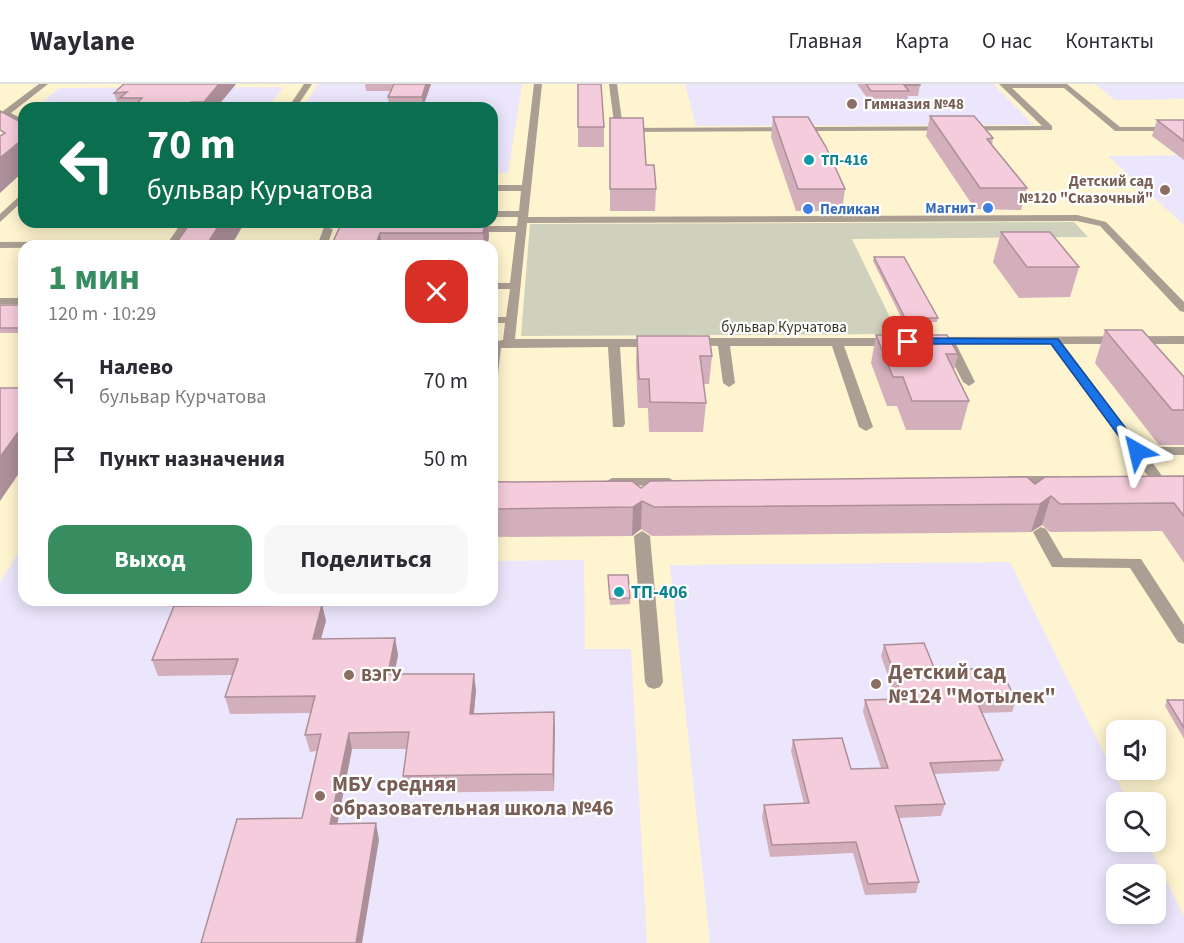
<!DOCTYPE html>
<html lang="ru">
<head>
<meta charset="utf-8">
<style>
  body { margin:0; font-family:"Source Sans 3",sans-serif; background:#f7f7f7; color:#2b2b33; height:100vh; display:flex; flex-direction:column; font-size:22px; white-space:nowrap }
  * { box-sizing:border-box; margin:0 }
  p { font-size:20px; color:#7c7c81 }
  .icon { flex:none; width:33px; height:33px; fill:none; stroke:currentColor; stroke-width:2; stroke-linecap:round; stroke-linejoin:round }
  .map { position:relative; flex:1; overflow:hidden }
  .sheet { position:absolute; left:18px; top:156px; width:480px; height:366px; display:flex; flex-direction:column; background:#fff; border-radius:18px; box-shadow:0 3px 15px #0003 }
  .sheet>* { flex:none }
  .top-card { position:absolute; left:18px; top:18px; width:480px; height:126px; border-radius:18px; box-shadow:0 3px 15px #0003; background:#0b6e4f; color:#fff; overflow:hidden }
  .tools { position:absolute; left:1106px; top:636px; display:grid; gap:12px }
  .tools a { display:grid; place-items:center; width:60px; height:60px; border-radius:12px; background:#fff; box-shadow:0 3px 15px #0003; font-size:30px }
  .pin { position:absolute; display:grid; place-items:center; width:51px; height:51px; color:#fff; margin:-26px; border-radius:12px; box-shadow:0 3px 9px #0006 }
  .me { position:absolute; width:66px; margin:-33px; rotate:323deg; stroke-linejoin:round; filter:drop-shadow(0 0 4px #0008) }
  .turn { display:flex; align-items:center; gap:21px; height:126px; padding:0 30px; font-size:27px }
  .turn .icon { width:78px; height:78px; stroke-width:2.5 }
  .turn b { display:block; font-size:42px; line-height:51px }
  .round { display:grid; place-items:center; flex:none; width:63px; height:63px; border-radius:18px; background:#f7f7f7 }
  .summary { display:flex; align-items:center; justify-content:space-between; height:102px; padding:0 30px }
  h1 { font-size:36px; font-weight:700; line-height:45px; color:#388d60 }
  .primary-button { display:flex; gap:12px; margin-top:auto; padding:12px 30px }
  .primary-button a { flex:1; height:69px; border-radius:18px; background:#388d60; color:#fff; font-size:24px; font-weight:700; line-height:69px; text-align:center }
  .primary-button a+a { background:#f7f7f7; color:#2b2b33 }
  ul { padding:0; list-style:none }
  li { display:flex; align-items:center; gap:18px; height:78px; padding:0 30px }
  li div { flex:1 }
  li b { display:block; font-size:22px }
  li em { font-style:normal }
  header { display:flex; align-items:center; gap:36px; box-sizing:border-box; height:84px; padding:0 30px; background:#fff; border-bottom:2px solid #e1e1e2 }
  header strong { font-size:28px }
  nav { display:flex; gap:33px; margin-inline-start:auto; font-size:21px }
  .map>svg:first-child { display:block }
  .education { fill:#ece6fc; fill-rule:evenodd }
  .green { fill:#cfd1bc }
  .lines { fill:none; stroke-linecap:round; stroke-linejoin:round }
  .minor { fill:#ab9e92; fill-rule:evenodd }
  .wall { fill:#d3afbc }
  .shaded-wall { fill:#ac8f99 }
  .building { fill:#f5ccdb; stroke:#ac8f99; stroke-width:1.5 }
  .route { fill:#1a73e8; stroke:#114b97; stroke-width:1.5 }
  .education-dot { fill:#8d6e63; stroke:#fff; stroke-width:2 }
  .culture-dot { fill:#0f9aa8; stroke:#fff; stroke-width:2 }
  .shop-dot { fill:#3f7fe0; stroke:#fff; stroke-width:2 }
  .labels { text-anchor:middle; stroke-width:4.5; stroke-linejoin:round; paint-order:stroke }
  .far-education-label { font-size:15px; font-weight:bold; fill:#785e54; stroke:#fff; text-anchor:start }
  .far-culture-label { font-size:15px; font-weight:bold; fill:#0d838f; stroke:#fff; text-anchor:start }
  .far-shop-label { font-size:15px; font-weight:bold; fill:#366cbe; stroke:#fff; text-anchor:end }
  .far-street-label { font-size:15px; fill:#393527; stroke:#fff }
  .culture-label { font-size:18px; font-weight:bold; fill:#0d838f; stroke:#fff; text-anchor:start }
  .education-label { font-size:18px; font-weight:bold; fill:#785e54; stroke:#fff; text-anchor:start }
  .near-education-label { font-size:21px; font-weight:bold; fill:#785e54; stroke:#fff; text-anchor:start }
</style>
</head>
<body>
<header>
<strong>Waylane</strong>
<nav><a>Главная</a><a>Карта</a><a>О нас</a><a>Контакты</a></nav>
</header>
<div class="map">
<svg width="1184" height="859" viewBox="0 0 1184 859">
  <rect width="100%" height="100%" fill="#fef4cf"/>
  <path class="education" d="M318,0h204l-14,89h-16v-65h-189z
    M685,0h308l41,41 -338,1z
    M1095,0h89v15l-69,1z
    M283,3l-15,21h-232l23,-20z
    M1184,71v70l-76,-69z
    M24,460v56h468v-39l92,-1 1,89h46l16,294h-647v-361z
    M1010,478l118,240h-12v40h31l37,74v27h-474l-40,-378zM1116,790h39v40h-39z"/>
  <path class="green" d="M1074,138l14,15 -236,2 46,95 -377,2 9,-112z"/>
  <g class="lines">
    <path class="minor" d="M39,0h9l-37,29 13,7v5l-21,-10v-4z
      M304,0h8l-16,24h-8z
      M534,0h8l-14,133 549,-2 29,7 78,80v10l-4,-1 -80,-85 -23,-5 -550,2 -12,116h141l6,4 -6,4h-36l5,77 -2,3h-10l-5,-80 -107,1 -3,26 -6,4v-36l11,-2 2,-17h-13v-6h14l4,-28h-18v-6h18l6,-51h-48l-5,-3 5,-3h49l1,-9h-26v-6h27l2,-20h-29v-6h30z
      M609,0h8l6,44 419,-2 -43,-42h68l53,43h64v4h-69l-51,-43h-52l40,38v4l-433,2 -4,-2z
      M24,108v8l-24,22v-8z
      M182,138h10l-16,24 -176,2v-6l169,-1z
      M324,143l9,2 -6,17h-10z
      M0,214h24v6h-24z
      M1184,252v8h-121l78,103h43v8h-37l18,25 -7,4 -5,-1 -102,-139h-95l19,38 -6,4 -6,-4 -19,-37h-12l-6,-4 6,-4z
      M689,254h204l6,4 -6,4h-49l29,81 -7,4 -7,-4 -27,-81h-102l5,37 -6,4 -6,-4 -5,-37 -33,-1 -2,-3z
      M1011,392h48l7,4 -7,4 -53,-1 -2,-3 2,-3z
      M612,394h57l7,4 -7,4 -62,-1 -2,-3z
      M1041,443l5,2 17,29 78,1 43,66v19l-6,-2 -48,-74 -78,-1 -19,-35z
      M642,447l8,5 13,146 -3,5 -6,2 -6,-2 -3,-5 -11,-146z"/>
  </g>
  <path class="wall" d="M124,0h112l-20,24h-97l-5,-15z
    M365,0h66l-8,23 -34,1 -1,-11 3,-6h-25z
    M578,0l26,43v20h-26z
    M857,0h62l1,1 -2,11h-10l-1,6h-37z
    M930,32l63,22 -1,7 35,43 -6,22 -46,-1 -49,-73z
    M773,33l72,72 -3,22h-46l-25,-74z
    M610,34l36,47 10,24 -1,22h-45z
    M1157,36h27v40l-32,-24z
    M342,138h146l1,15 -2,9h-155v-2z
    M1001,148l78,35 -9,30 -51,1 -26,-36z
    M874,173l64,61 -1,4 -33,1 -31,-62z
    M0,221h24v28h-24z
    M1105,246l79,47v68h-25l-64,-82z
    M876,251l82,19 -4,16 15,31 -8,29h-55l-9,-24h-10l-16,-43z
    M637,252l75,20 -3,28h-6l3,19 -3,29h-54l-1,-24h-10l-2,-44z
    M1184,392v87l-22,-32 -112,1 -8,-7 -11,7 -379,4 -11,-7 -9,7 -140,1v-55l149,6 394,-4z
    M608,491l22,23v6l-20,1z
    M322,521l4,16 -5,18 74,-1 3,17 -4,19 82,16 -2,24 80,-2v79l-149,2 -2,-17 4,-27h-55l-15,75 42,16 -77,-22 15,-67 -7,1 -5,-17 6,-22 -81,1 -5,-17 7,-22 -74,1 -6,-16z
    M884,561l51,25 81,30 -4,12 -30,1 21,47 -4,11 -65,3 11,30 -4,12 -42,2 20,64 -3,11 -51,2 -12,-42 -83,4 -8,-40 2,-12 40,-1 -13,-53 2,-11 58,29 30,-1 -18,-56 2,-12 31,-1 -15,-43z
    M1167,616h17v39l-19,-33z"/>
  <path class="shaded-wall" d="M219,0h17l-20,24h-10l-2,-6z
    M426,0h5l-8,23 -1,-10z
    M191,18l1,6h-7z
    M24,54v33l-24,22v-35z
    M221,138h24l-14,24h-25z
    M485,138h3l1,15 -2,9h-3l-1,-13z
    M380,149l2,13h-6v-2z
    M24,340v42l-24,35v-44z
    M1051,412l-9,29 -11,7 9,-28z
    M642,417l-1,28 -9,7 1,-29z
    M322,521l4,16 -10,35 -3,-17z
    M395,554l3,17 -7,36 -3,-17z
    M474,590l2,16 -4,40 -2,-16z
    M554,628l1,17 -1,62 -1,-17z
    M349,649l3,16 -18,92 -4,-17z
    M376,739l3,17 -17,103h-6z"/>
  <path class="building" d="M124,0h95l-15,18h-13l-6,6h-53l10,-10h-22l7,-6 -13,1z
    M394,0h32l-4,13h-34z
    M578,0h23l3,43h-26z
    M866,0h53l1,1h-16l5,6h-38z
    M0,27l19,10 5,-4v21l-24,20v-22l5,-3 -5,-3z
    M930,32h44l19,22 -6,1 40,49h-47z
    M773,33h35l18,30 19,42h-47z
    M610,34h33l3,47h8l2,24h-46z
    M1157,36h27v21z
    M191,138h30l-15,24h-32z
    M342,138h143l-2,11h-103l-4,11h-44z
    M1001,148h49l29,35h-52z
    M874,173h30l34,61h-33z
    M0,221h24v23h-24z
    M1105,246h37l42,47v33h-12z
    M876,251h71l11,19h-12l23,47h-57l-9,-24h-10z
    M637,252h72l3,20h-12l6,47 -56,-1 -1,-23h-10z
    M0,304h24v36l-24,33z
    M1184,392v40l-10,-13 -114,1 -9,-8 -11,8 -386,3 -12,-6 -9,6 -141,2v-27l140,-1 9,7 9,-7 377,-4 8,7 10,-7z
    M608,491h20l2,23 -20,1z
    M322,521l-9,34 82,-1 -7,36h86l-4,40 84,-2 -1,62 -150,2 6,-44 -60,1 -19,91 46,-1 -20,120h-155l36,-124 65,-1 19,-84 -16,1 10,-39 -90,1 13,-38 -86,1 22,-54z
    M924,559l11,27 65,-2 16,32 -39,2 26,58 -73,3 15,41 -50,2 24,76 -51,2 -12,-42 -84,3 -8,-40 45,-2 -16,-63 49,-2 9,31 37,-1 -23,-68 38,-1 -19,-54z
    M1167,616h17v28z"/>
  <path class="route" d="M908,254l150,1 85,112 -6,4 -5,-1 -81,-110h-147v-5z"/>
  <g class="education-dot">
    <circle cx="852" cy="20" r="6"/>
    <circle cx="1165" cy="106" r="6"/>
    <circle cx="349" cy="591" r="6"/>
    <circle cx="876" cy="600" r="6"/>
    <circle cx="320" cy="712" r="6"/>
  </g>
  <g class="culture-dot">
    <circle cx="809" cy="76" r="6"/>
    <circle cx="619" cy="508" r="6"/>
  </g>
  <g class="shop-dot">
    <circle cx="988" cy="124" r="6"/>
    <circle cx="808" cy="125" r="6"/>
  </g>
  <g class="labels">
    <g class="far-education-label">
      <text x="864" y="25">Гимназия №48</text>
      <text x="1153" y="102" text-anchor="end">Детский сад<tspan x="1153" dy="17">№120 "Сказочный"</tspan></text>
    </g>
    <g class="far-culture-label">
      <text x="821" y="81">ТП-416</text>
    </g>
    <g class="far-shop-label">
      <text x="976" y="129">Магнит</text>
      <text x="820" y="130" text-anchor="start">Пеликан</text>
    </g>
    <g class="far-street-label">
      <text x="784" y="248">бульвар Курчатова</text>
    </g>
    <g class="culture-label">
      <text x="631" y="514">ТП-406</text>
    </g>
    <g class="education-label">
      <text x="361" y="597">ВЭГУ</text>
    </g>
    <g class="near-education-label">
      <text x="888" y="595">Детский сад<tspan x="888" dy="24">№124 "Мотылек"</tspan></text>
      <text x="332" y="707">МБУ средняя<tspan x="332" dy="24">образовательная школа №46</tspan></text>
    </g>
  </g>
</svg>
<div class="tools">
<a><svg class="icon" aria-label="sound" viewBox="0 0 24 24"><path d="M4 9h4l5-4v14l-5-4H4zM17 9q2 3 0 6"/></svg></a>
<a><svg class="icon" aria-label="search" viewBox="0 0 24 24"><circle cx="10" cy="10" r="6"/><path d="M15 15l6 6"/></svg></a>
<a><svg class="icon" aria-label="layers" viewBox="0 0 24 24"><path d="M12 4l9 5-9 5-9-5zM3 14l9 5 9-5"/></svg></a>
</div>
<div class="pin" style="left:908px;top:258px;background:#d93025"><svg class="icon" aria-label="arrive" viewBox="0 0 24 24"><path d="M6 21V4h12l-3 4 3 4H6"/></svg></div>
<svg class="me" style="left:1137px;top:367px" viewBox="-20 -20 40 40"><path d="M0-17L14 15 0 8-14 15z" fill="#1a73e8" stroke="#fff" stroke-width="4"/></svg>
<div class="top-card">
<div class="turn"><svg class="icon" aria-label="left" viewBox="0 0 24 24"><path d="M17 20v-9H6M10 6l-5 5 5 5"/></svg><div><b>70 m</b>бульвар Курчатова</div></div>
</div>
<section class="sheet">
<div class="summary"><div><h1>1 мин</h1><p>120 m · 10:29</p></div><a class="round" style="background:#d93025;color:#fff"><svg class="icon" aria-label="close" viewBox="0 0 24 24"><path d="M6 6l12 12M18 6L6 18"/></svg></a></div>
<ul>
<li><svg class="icon" aria-label="left" viewBox="0 0 24 24"><path d="M17 20v-9H6M10 6l-5 5 5 5"/></svg><div><b>Налево</b><p>бульвар Курчатова</p></div><em>70 m</em></li>
<li><svg class="icon" aria-label="arrive" viewBox="0 0 24 24"><path d="M6 21V4h12l-3 4 3 4H6"/></svg><div><b>Пункт назначения</b></div><em>50 m</em></li>
</ul>
<div class="primary-button"><a>Выход</a><a>Поделиться</a></div>
</section>
</div>
</body>
</html>
